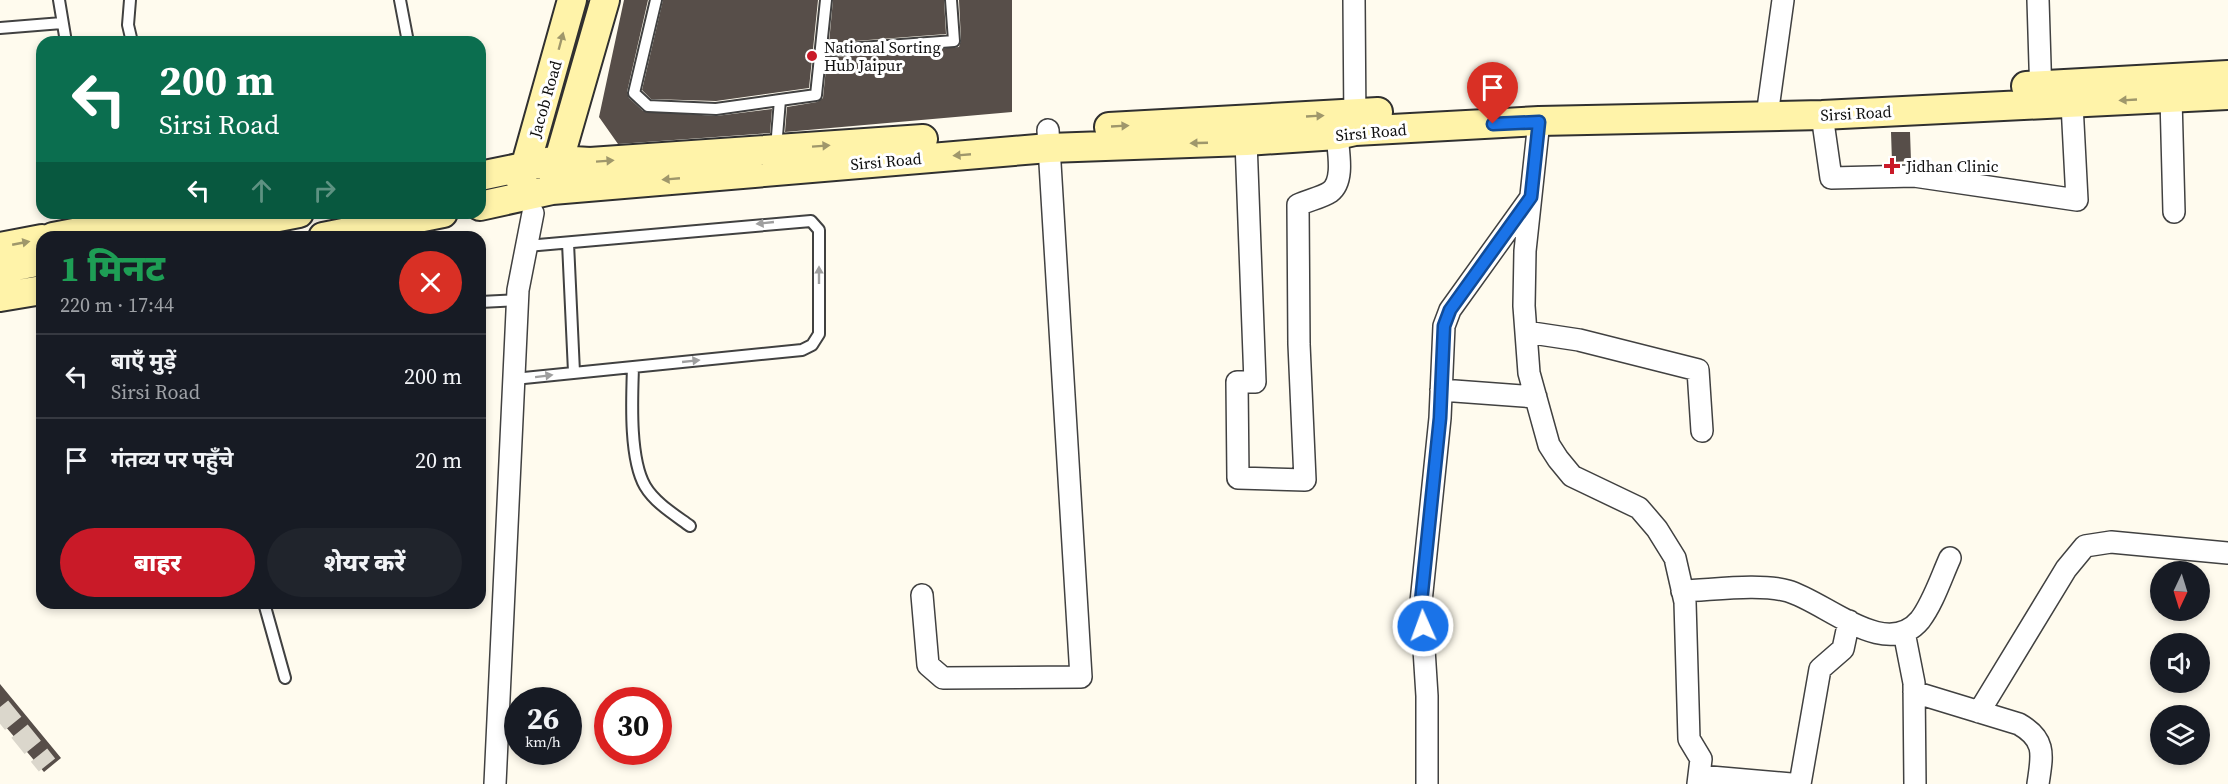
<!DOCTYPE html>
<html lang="hi">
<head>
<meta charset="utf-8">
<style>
  body { margin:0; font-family:"Source Serif 4","Noto Sans Devanagari",serif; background:#20242c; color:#f1f3f6; height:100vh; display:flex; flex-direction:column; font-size:22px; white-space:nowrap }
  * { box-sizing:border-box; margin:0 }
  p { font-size:20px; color:#9ea1a6 }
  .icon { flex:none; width:33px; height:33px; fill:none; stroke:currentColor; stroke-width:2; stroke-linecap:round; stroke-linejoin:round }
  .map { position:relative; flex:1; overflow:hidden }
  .sheet { position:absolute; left:36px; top:231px; width:450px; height:378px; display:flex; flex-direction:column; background:#171b24; border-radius:18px; box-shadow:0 3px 9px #0003 }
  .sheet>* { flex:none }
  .banner { position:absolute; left:36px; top:36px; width:450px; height:183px; border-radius:18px; box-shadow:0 3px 9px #0003; background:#0b6e4f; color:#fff; overflow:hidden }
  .needle { width:39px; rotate:184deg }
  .controls { position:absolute; left:2150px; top:561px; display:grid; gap:12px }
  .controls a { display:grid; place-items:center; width:60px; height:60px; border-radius:50%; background:#171b24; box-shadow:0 3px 9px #0003; font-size:30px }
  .speed { position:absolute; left:504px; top:687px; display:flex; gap:12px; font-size:30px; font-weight:700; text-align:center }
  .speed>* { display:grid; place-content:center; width:78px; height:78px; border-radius:50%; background:#171b24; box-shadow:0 3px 9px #0003; line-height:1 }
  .speed small { font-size:15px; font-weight:400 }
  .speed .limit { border:9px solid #d22; background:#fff; color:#111 }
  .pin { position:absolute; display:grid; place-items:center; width:51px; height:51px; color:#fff; margin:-62px -26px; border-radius:50% 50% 50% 0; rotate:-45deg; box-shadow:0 0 6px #0007 }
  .pin .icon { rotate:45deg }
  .me { position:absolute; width:66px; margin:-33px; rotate:358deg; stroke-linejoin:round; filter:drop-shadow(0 0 4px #0008) }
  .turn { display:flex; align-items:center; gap:21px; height:126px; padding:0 24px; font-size:27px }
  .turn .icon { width:78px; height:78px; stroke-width:2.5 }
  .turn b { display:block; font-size:42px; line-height:51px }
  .lanes { display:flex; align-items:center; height:57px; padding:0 24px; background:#0003; justify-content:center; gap:30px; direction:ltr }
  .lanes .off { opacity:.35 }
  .round { display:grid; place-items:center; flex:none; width:63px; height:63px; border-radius:32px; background:#20242c }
  .head { display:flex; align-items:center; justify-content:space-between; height:102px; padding:0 24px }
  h1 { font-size:36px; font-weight:800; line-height:45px; color:#1e9e55 }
  .button { display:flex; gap:12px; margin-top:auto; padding:12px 24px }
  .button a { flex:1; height:69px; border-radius:36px; background:#c91a28; color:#fff; font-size:24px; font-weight:800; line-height:69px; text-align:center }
  .button a+a { background:#20242c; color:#f1f3f6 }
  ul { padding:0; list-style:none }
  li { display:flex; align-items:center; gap:18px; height:84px; padding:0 24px; border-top:2px solid #363941 }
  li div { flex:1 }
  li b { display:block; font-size:22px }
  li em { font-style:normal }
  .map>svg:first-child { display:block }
  .building { fill:#574e49 }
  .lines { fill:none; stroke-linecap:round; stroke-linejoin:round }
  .street-tunnel { stroke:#dbd7cc; stroke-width:21; stroke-dasharray:21 10; stroke-linecap:butt }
  .lane-casing { stroke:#414141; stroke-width:14 }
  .street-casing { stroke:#414141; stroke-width:24 }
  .secondary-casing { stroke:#303030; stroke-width:32 }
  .lane { stroke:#fff; stroke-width:10 }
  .street { stroke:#fff; stroke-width:21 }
  .secondary { stroke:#fff3a9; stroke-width:28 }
  .oneway { fill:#9f976b }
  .oneway2 { fill:#9f9f9f }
  .route-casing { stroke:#114b97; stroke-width:15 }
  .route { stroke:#1a73e8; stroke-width:10 }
  .poi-dot { fill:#c91a28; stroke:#fff; stroke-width:2 }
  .labels { text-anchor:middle; stroke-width:6; stroke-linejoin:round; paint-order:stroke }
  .poi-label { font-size:16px; fill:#0e0e0e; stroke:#fff; text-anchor:start }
  .street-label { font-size:16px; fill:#0e0e0e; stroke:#fff }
</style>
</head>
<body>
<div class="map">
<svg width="2228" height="784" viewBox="0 0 2228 784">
  <rect width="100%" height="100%" fill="#fffbee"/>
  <path class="building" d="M624,0h24l-21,92 2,6 14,13 73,5 56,-7 -2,24 -152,11 -19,-27z
    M663,0h155l-9,88 -93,13 -65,-2 -9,-9z
    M833,0h111l2,34 -117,9z
    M959,0h53v112l-227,20 2,-25 30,-5 6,-4 4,-40 132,-11 2,-7z
    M1891,132h19l1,29 -19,1z
    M0,684l61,74 -17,14 -44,-52z"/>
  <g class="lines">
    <path class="street-tunnel" d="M0,707l47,58"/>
    <defs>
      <path id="lane" d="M59,0l7,42
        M130,0l-2,25 4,17
        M400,0l8,42
        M656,0l-22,93 14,13 68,3 64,-9 -4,48
        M0,28l62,-5
        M821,51l133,-10 -3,-41
        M780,100l36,-5 10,-95
        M568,243l6,129
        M480,302l38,-2
        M633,367c-1,31 -4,91 12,119 10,17 30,29 45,40
        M514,379l288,-29 10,-5 7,-11v-104l-8,-9 -284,25
        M264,603l21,75"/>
      <path id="street" d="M1354,0l1,127
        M2038,0l3,97
        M2171,98l3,114
        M1822,115l9,63 83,-2 163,24 -5,-96
        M1767,116l16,-116
        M1539,121l-14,130 -1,55 5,67 20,72 9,14 14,17 67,32 18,21 18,29 10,44 4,137 12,20 -3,25
        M1246,141l9,241h-18l1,96 67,2 -6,-136 -1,-139c10,-5 23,-7 32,-13 15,-11 8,-41 7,-57
        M1526,332l53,8 119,30 4,61
        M1441,390l95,7
        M1682,591c31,-1 77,-8 106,0 38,11 98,70 132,29 13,-17 21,-42 30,-62
        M922,595l6,70 15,13 138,-1 -33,-547
        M1904,632l10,51 1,101
        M1914,692l105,32c28,16 23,32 19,60
        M1979,712l87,-143 19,-23 26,-4 117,11
        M1699,776l92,8
        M495,784l23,-494 15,-77
        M1427,784v-88l-6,-94 19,-184 4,-92 6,-16 79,-110
        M1800,784l20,-115 23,-20 6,-28"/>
      <path id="secondary" d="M2026,86l202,-11
        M1109,127l269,-15
        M480,176l77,-16 33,2 333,-23
        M554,177l51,-177
        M521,182l51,-182
        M480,206l72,-16 497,-42 197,-7 91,-6 18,-4 184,-10 283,-6 406,-20
        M185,235l114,-22
        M53,237l52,-10 59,-6 40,10
        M323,237l120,-24
        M0,247l42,-8
        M0,269l42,-8
        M0,297l42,-7"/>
    </defs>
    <use href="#lane" class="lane-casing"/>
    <use href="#street" class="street-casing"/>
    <use href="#secondary" class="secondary-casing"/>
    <use href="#lane" class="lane"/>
    <use href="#street" class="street"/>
    <use href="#secondary" class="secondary"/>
  </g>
  <defs><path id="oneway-solid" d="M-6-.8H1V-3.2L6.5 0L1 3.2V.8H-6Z" transform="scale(1.5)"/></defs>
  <g class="oneway">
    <use href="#oneway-solid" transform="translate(561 41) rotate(-75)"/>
    <use href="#oneway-solid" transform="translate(2128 100) rotate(177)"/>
    <use href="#oneway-solid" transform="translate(1315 116) rotate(-3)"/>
    <use href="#oneway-solid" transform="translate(1120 126) rotate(-3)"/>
    <use href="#oneway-solid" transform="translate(1199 143) rotate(178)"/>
    <use href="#oneway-solid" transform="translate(821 146) rotate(-4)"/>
    <use href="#oneway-solid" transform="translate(962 155) rotate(175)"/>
    <use href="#oneway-solid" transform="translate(605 161) rotate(-4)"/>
    <use href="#oneway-solid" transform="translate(671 179) rotate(175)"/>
    <use href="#oneway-solid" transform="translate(21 243) rotate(-11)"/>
  </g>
  <g class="oneway2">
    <use href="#oneway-solid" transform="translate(765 223) rotate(174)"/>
    <use href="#oneway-solid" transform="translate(819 275) rotate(-90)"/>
    <use href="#oneway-solid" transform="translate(691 361) rotate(-6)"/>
    <use href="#oneway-solid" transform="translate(544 376) rotate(-7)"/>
  </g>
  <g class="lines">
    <defs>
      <path id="route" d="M1423,626l-2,-24 19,-184 4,-92 6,-16 81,-113 8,-75 -46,2"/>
    </defs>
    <use href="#route" class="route-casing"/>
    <use href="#route" class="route"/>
  </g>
  <g class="poi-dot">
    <circle cx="812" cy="56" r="6"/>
    <path d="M1889 157h6v6h6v6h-6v6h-6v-6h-6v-6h6z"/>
  </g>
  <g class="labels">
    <g class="poi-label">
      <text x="824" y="53">National Sorting<tspan x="824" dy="18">Hub Jaipur</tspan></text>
      <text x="1906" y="172">Jidhan Clinic</text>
    </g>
    <g class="street-label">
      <text transform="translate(545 99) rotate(-74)" y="6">Jacob Road</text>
      <text transform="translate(1856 113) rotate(-3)" y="6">Sirsi Road</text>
      <text transform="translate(1371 132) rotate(-5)" y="6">Sirsi Road</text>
      <text transform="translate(886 161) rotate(-5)" y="6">Sirsi Road</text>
    </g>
  </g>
</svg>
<div class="controls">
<a><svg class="needle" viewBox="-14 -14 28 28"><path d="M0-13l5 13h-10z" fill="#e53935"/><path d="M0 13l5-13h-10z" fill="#9ea1a6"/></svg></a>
<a><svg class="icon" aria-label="sound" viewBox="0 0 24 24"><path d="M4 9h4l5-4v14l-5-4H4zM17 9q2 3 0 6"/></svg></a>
<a><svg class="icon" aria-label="layers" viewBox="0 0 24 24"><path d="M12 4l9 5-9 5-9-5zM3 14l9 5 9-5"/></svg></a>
</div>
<div class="speed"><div>26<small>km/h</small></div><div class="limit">30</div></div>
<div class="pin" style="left:1493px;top:124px;background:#d93025"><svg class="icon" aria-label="arrive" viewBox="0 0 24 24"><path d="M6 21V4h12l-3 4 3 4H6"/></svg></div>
<svg class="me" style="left:1423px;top:626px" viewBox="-20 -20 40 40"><circle r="17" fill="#1a73e8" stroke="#fff" stroke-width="3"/><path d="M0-11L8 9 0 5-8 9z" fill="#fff"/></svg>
<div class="banner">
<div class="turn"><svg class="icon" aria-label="left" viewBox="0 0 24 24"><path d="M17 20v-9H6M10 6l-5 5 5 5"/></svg><div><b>200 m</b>Sirsi Road</div></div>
<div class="lanes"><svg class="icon" aria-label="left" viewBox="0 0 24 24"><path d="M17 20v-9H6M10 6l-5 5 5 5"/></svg><svg class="icon off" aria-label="ahead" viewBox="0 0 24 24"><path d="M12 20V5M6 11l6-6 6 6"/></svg><svg class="icon off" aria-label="right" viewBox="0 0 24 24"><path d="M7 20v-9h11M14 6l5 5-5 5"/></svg></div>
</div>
<section class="sheet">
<div class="head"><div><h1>1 मिनट</h1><p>220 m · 17:44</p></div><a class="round" style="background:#d93025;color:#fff"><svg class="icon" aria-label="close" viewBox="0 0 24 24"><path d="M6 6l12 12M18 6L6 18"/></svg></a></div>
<ul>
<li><svg class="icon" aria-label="left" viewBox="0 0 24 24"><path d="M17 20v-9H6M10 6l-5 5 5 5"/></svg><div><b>बाएँ मुड़ें</b><p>Sirsi Road</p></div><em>200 m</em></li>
<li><svg class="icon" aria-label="arrive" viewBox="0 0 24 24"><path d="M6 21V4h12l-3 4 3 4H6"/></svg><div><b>गंतव्य पर पहुँचे</b></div><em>20 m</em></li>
</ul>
<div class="button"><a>बाहर</a><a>शेयर करें</a></div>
</section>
</div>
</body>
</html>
